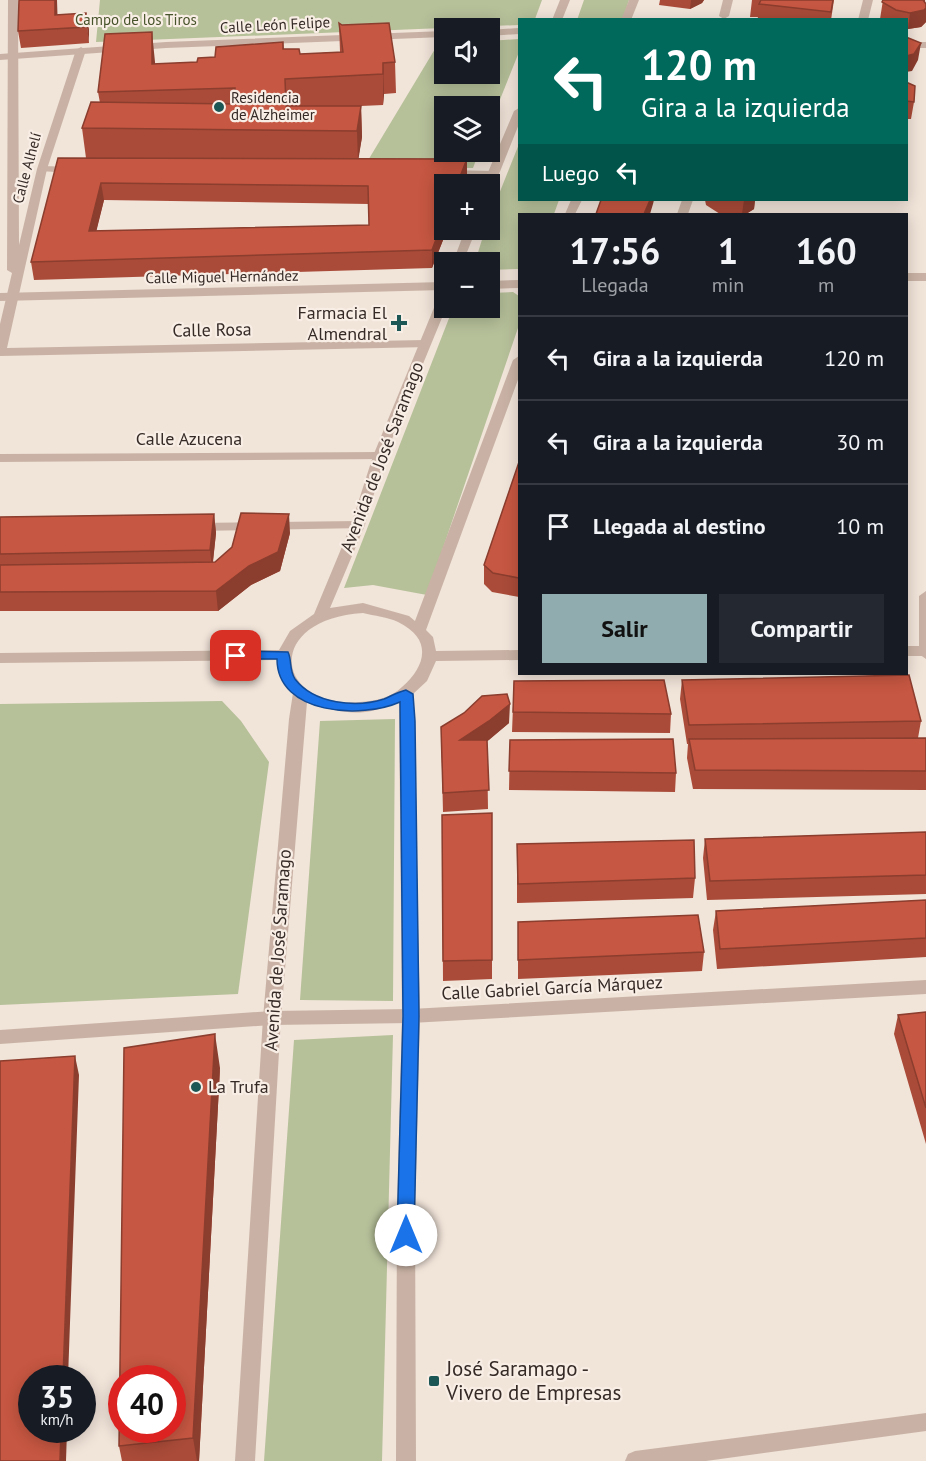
<!DOCTYPE html>
<html lang="es">
<head>
<meta charset="utf-8">
<style>
  body { margin:0; font-family:"PT Sans",sans-serif; background:#242831; color:#f1f3f6; height:100vh; display:flex; flex-direction:column; font-size:22px; white-space:nowrap }
  * { box-sizing:border-box; margin:0 }
  p { font-size:20px; color:#9ea1a6 }
  .icon { flex:none; width:33px; height:33px; fill:none; stroke:currentColor; stroke-width:2; stroke-linecap:round; stroke-linejoin:round }
  .map { position:relative; flex:1; overflow:hidden }
  .sheet { position:absolute; left:518px; top:213px; width:390px; height:462px; display:flex; flex-direction:column; background:#171b24; border-radius:0px; box-shadow:0 3px 15px #0003 }
  .sheet>* { flex:none }
  .top-card { position:absolute; left:518px; top:18px; width:390px; height:183px; border-radius:0px; box-shadow:0 3px 15px #0003; background:#00695c; color:#fff; overflow:hidden }
  .tools { position:absolute; left:434px; top:18px; display:grid; gap:12px }
  .tools a { display:grid; place-items:center; width:66px; height:66px; border-radius:0px; background:#171b24; box-shadow:0 3px 15px #0003; font-size:30px }
  .speed { position:absolute; left:18px; top:1365px; display:flex; gap:12px; font-size:30px; font-weight:700; text-align:center }
  .speed>* { display:grid; place-content:center; width:78px; height:78px; border-radius:50%; background:#171b24; box-shadow:0 3px 15px #0003; line-height:1 }
  .speed small { font-size:15px; font-weight:400 }
  .speed .limit { border:9px solid #d22; background:#fff; color:#111 }
  .pin { position:absolute; display:grid; place-items:center; width:51px; height:51px; color:#fff; margin:-26px; border-radius:12px; box-shadow:0 3px 9px #0006 }
  .me { position:absolute; width:66px; margin:-33px; rotate:0deg; stroke-linejoin:round; filter:drop-shadow(0 0 4px #0008) }
  .turn { display:flex; align-items:center; gap:21px; height:126px; padding:0 24px; font-size:27px }
  .turn .icon { width:78px; height:78px; stroke-width:2.5 }
  .turn b { display:block; font-size:42px; line-height:51px }
  .then { display:flex; align-items:center; height:57px; padding:0 24px; background:#0003; gap:12px; font-size:22px }
  .eta { display:flex; justify-content:space-evenly; align-items:center; height:102px; text-align:center }
  .eta b { font-size:36px; font-weight:800; line-height:42px }
  .cta { display:flex; gap:12px; margin-top:auto; padding:12px 24px }
  .cta a { flex:1; height:69px; border-radius:0px; background:#91acae; color:#111; font-size:24px; font-weight:800; line-height:69px; text-align:center }
  .cta a+a { background:#242831; color:#f1f3f6 }
  ul { padding:0; list-style:none }
  li { display:flex; align-items:center; gap:18px; height:84px; padding:0 24px; border-top:2px solid #363941 }
  li div { flex:1 }
  li b { display:block; font-size:22px }
  li em { font-style:normal }
  .map>svg:first-child { display:block }
  .green { fill:#b6c099 }
  .lines { fill:none; stroke-linecap:round; stroke-linejoin:round }
  .pedestrian { fill:#c9b2a5; fill-rule:evenodd }
  .minor { fill:#c9b2a5; fill-rule:evenodd }
  .tertiary { fill:#c9b2a5; fill-rule:evenodd }
  .wall { fill:#aa4b39; fill-rule:evenodd }
  .shaded-wall { fill:#8b3d2e }
  .building { fill:#c65742; stroke:#8b3d2e; stroke-width:1.5; fill-rule:evenodd }
  .route { fill:#1a73e8; stroke:#114b97; stroke-width:1.5 }
  .poi-dot { fill:#1c5655; stroke:#f9eee5; stroke-width:2 }
  .labels { text-anchor:middle; stroke-width:4.5; stroke-linejoin:round; paint-order:stroke }
  .far-park-label { font-size:15px; fill:#47532a; stroke:#f9eee5 }
  .far-street-label { font-size:15px; fill:#352a26; stroke:#f9eee5 }
  .far-poi-label { font-size:15px; fill:#352a26; stroke:#f9eee5; text-anchor:start }
  .poi-label { font-size:18px; fill:#352a26; stroke:#f9eee5; text-anchor:end }
  .street-label { font-size:18px; fill:#352a26; stroke:#f9eee5 }
  .near-poi-label { font-size:21px; fill:#352a26; stroke:#f9eee5; text-anchor:start }
</style>
</head>
<body>
<div class="map">
<svg width="926" height="1461" viewBox="0 0 926 1461">
  <rect width="100%" height="100%" fill="#f1e4d9"/>
  <path class="green" d="M100,0h442l-7,19 -16,1v5l-423,17z
    M584,0h45l-6,18 -4,1 -42,1z
    M519,39v13l-30,75v-21h-45v46h35l-6,16 -109,-1 74,-123 6,-1v31h45v-33z
    M519,144v56h40l-5,14h-35v55l-30,1v-8h-14l10,-32h4v-11z
    M513,292l6,4v29l-92,270 -54,-10 -29,3 109,-280h36v-15z
    M222,701l19,20 28,41 -31,232 -238,11v-301z
    M395,719l-2,282 -93,-1 20,-279z
    M393,1035l-11,426h-118l30,-421z"/>
  <g class="lines">
    <path class="pedestrian" d="M42,166l33,1 5,3 -5,3 -37,-2v-4z
      M447,170l46,1 5,3 -5,3 -50,-2v-4z"/>
    <path class="minor" d="M8,0h10l1,245 18,-76 39,-119 5,-3 5,3 -39,119 -40,179 418,-8 4,1v6l-429,9v-32l12,-51 -5,-3z
      M723,0h10l-4,16 -5,3 -5,-3z
      M863,0h10l-5,20h-10z
      M682,200h11l-5,14h-11z
      M379,452l5,1 1,3 -1,3 -384,3v-8z
      M358,521l5,1 2,3 -2,3 -168,3 -7,-4 7,-4z
      M926,591v68l-7,-5v-58z
      M926,980v14l-515,29 -139,2 -272,19v-14l272,-19 139,-2z
      M926,1413v18l-220,30h-81l3,-7 7,-3z"/>
    <path class="tertiary" d="M560,0h10l-8,20h-10z
      M629,0h10l-8,20h-10z
      M519,28v6l-30,2v-6z
      M444,31v6l-278,11 -166,12v-6l166,-12z
      M906,42h20v6h-20z
      M519,108v16l-24,60 -6,3v-3h-6l31,-73z
      M571,200h11l-7,14h-10z
      M465,230h11l-13,32h-10z
      M906,273h20v8h-20z
      M519,280v8l-30,1v-8z
      M444,282v8l-444,11v-8z
      M444,294v14h2l-61,148 -20,69 -35,83 33,-5 46,13 6,5 98,-261 6,-4v21l-93,253 7,7 3,14 83,-1v10l-83,1 -9,20 -14,13 7,322 -5,197 1,248h-20l1,-248 5,-197 -3,-314c-38,16 -55,12 -92,0l-26,316 -26,443h-20l28,-443 26,-299 4,-26 -11,-15 -5,-18 -277,3v-10l279,-3 11,-19 24,-17 37,-89 22,-69 65,-158zM363,613c11,3 25,4 35,9 35,17 28,44 4,65 -11,11 -27,14 -42,15 -87,6 -96,-83 3,-89z
      M906,646h20v10h-20z"/>
  </g>
  <path class="wall" d="M19,0h38v15l29,-2 3,30 -68,5 -3,-17z
    M660,0h44l-2,3 -12,6 -31,-4z
    M752,0h82l-3,20h-74l1,-3h-8z
    M883,0h42l1,22 -5,5 -13,2h-2v-9h-25l-1,-1z
    M339,23l56,39 1,31 -12,1 -1,11 -22,1 1,31 -4,22h109v18l-3,7h-20v46h3l-15,38 -398,12 -3,-18 55,-104 -4,-30 18,-25 -2,-11 57,-28 42,-2 18,-5 68,-15 1,7 16,5 40,-2zM104,200l265,4v21l-273,6z
    M906,82l8,20 -3,17h-5z
    M705,200h50l-1,9 -8,5h-26l-14,-9z
    M519,462v135l-27,-5 -8,-8v-19z
    M214,514l2,19 -3,29h2l75,-29 -10,38 -29,14 -33,26h-218v-94z
    M682,680l239,41 -3,17h8v52l-233,-1 -6,-31 1,-14h-1l-7,-45z
    M514,681l157,33 -1,19 -158,-1z
    M509,723l-22,18 1,68 -45,3 -2,-85z
    M510,740l166,33 -1,19 -166,-2z
    M492,813v166l-49,2 -1,-166z
    M926,832v62l-219,6 -4,-42 2,-19z
    M517,844l178,34 -2,20 -176,5z
    M926,900v57l-209,12 -4,-39 3,-19z
    M518,922l186,30 -2,19 -184,8z
    M926,1012v132l-32,-110 4,-19z
    M220,1068l-21,393h-77l-3,-15z"/>
  <path class="shaded-wall" d="M55,0h2l1,31 -3,-16z
    M691,0h13l-2,3 -12,6z
    M923,0h2l-3,10 4,-2v14l-5,5 -13,2 2,-16z
    M86,13l3,16v14l-2,-16z
    M152,32l3,30 1,28 -4,-26z
    M921,43l-3,17 -6,11 -6,1v-16z
    M383,63l1,31 -1,11z
    M361,106l1,31 -4,25 -1,-31z
    M467,159v18l-3,7h-7z
    M101,183l3,17 -12,49 -3,-18z
    M650,200h4l-1,4 -3,10h-6z
    M744,200h11l-1,9 -8,5h-4z
    M444,218v12h3l-15,38v-18z
    M214,514l2,19 -4,36 -2,-19z
    M289,514l1,19 -10,38 -29,14 -33,26 -2,-20z
    M510,704l-1,19 -20,17 -29,19v-19z
    M215,1034l5,34 -21,393h-2l-4,-23z
    M75,1056l4,19 -11,303h-5z
    M61,1430h6l-1,31h-6z"/>
  <path class="building" d="M19,0h36v15l31,-2 1,14 -69,4z
    M761,0h72l-2,12 -72,-8z
    M883,0h40l3,4v4l-2,2 -14,3 -14,-3 -14,-8z
    M339,23l3,2 47,-2 6,39 -12,1v11l-98,5 1,27h75l-4,25 -275,-3 9,-26 144,2v-16l-137,4 7,-58 47,-2v32l45,-2 1,-4 17,-1 1,-10 67,-5v7h16l1,5 43,-2z
    M906,37l15,6 -7,11 -8,2z
    M906,82l9,4 -1,16 -8,-1z
    M58,158l409,1 -10,25h-13v34l-12,32 -401,12zM101,183l267,3 1,39 -280,6z
    M601,200h49l-6,14h-48z
    M519,462v116l-26,-5 -9,-8z
    M241,513l48,1 -11,38 -29,14 -33,25 -216,1v-27l215,-3 17,-15z
    M214,514l-4,36 -210,4v-37z
    M909,675l12,46 -232,4 -7,-45z
    M664,680l7,34 -158,-2 1,-31z
    M507,694l3,10 -21,17 -29,19h27l2,50 -46,3 -2,-66 23,-14 18,-17z
    M926,738v33l-231,-1 -6,-31z
    M673,739l3,34 -167,-2 1,-31z
    M492,813v147l-49,1 -1,-146z
    M926,832v43l-216,6 -5,-42z
    M694,840l1,38 -177,6 -1,-40z
    M926,900v38l-206,11 -4,-38z
    M698,915l6,37 -186,8v-38z
    M926,1012v96l-28,-93z
    M215,1034l-22,404 -74,8 5,-398zM122,1378h50v52h-50z
    M75,1056l-12,322h-31v52h29l-1,31h-60v-400z"/>
  <path class="route" d="M236,651l52,1c4,8 1,18 7,27 19,25 61,29 89,20 7,-3 14,-7 22,-9l7,4 2,27 4,295 -5,219 -2,5 -6,2 -6,-2 -3,-5 6,-219 -3,-314c-38,17 -123,13 -123,-43h-45l-2,-3z"/>
  <g class="poi-dot">
    <circle cx="219" cy="107" r="6"/>
    <path d="M396 314h6v6h6v6h-6v6h-6v-6h-6v-6h6z"/>
    <circle cx="196" cy="1087" r="6"/>
    <rect x="428" y="1375" width="12" height="12" rx="3"/>
  </g>
  <g class="labels">
    <g class="far-park-label">
      <text x="136" y="25">Campo de los Tiros</text>
    </g>
    <g class="far-street-label">
      <text transform="translate(275 25) rotate(-3)" y="5">Calle León Felipe</text>
      <text transform="translate(27 168) rotate(-75)" y="5">Calle Alhelí</text>
      <text transform="translate(222 277) rotate(-1)" y="5">Calle Miguel Hernández</text>
    </g>
    <g class="far-poi-label">
      <text x="231" y="103">Residencia<tspan x="231" dy="17">de Alzheimer</tspan></text>
    </g>
    <g class="poi-label">
      <text x="387" y="319">Farmacia El<tspan x="387" dy="21">Almendral</tspan></text>
      <text x="208" y="1093" text-anchor="start">La Trufa</text>
    </g>
    <g class="street-label">
      <text transform="translate(212 330) rotate(-1)" y="6">Calle Rosa</text>
      <text x="189" y="445">Calle Azucena</text>
      <text transform="translate(382 457) rotate(-69)" y="6">Avenida de José Saramago</text>
      <text transform="translate(278 950) rotate(-86)" y="6">Avenida de José Saramago</text>
      <text transform="translate(552 988) rotate(-3)" y="6">Calle Gabriel García Márquez</text>
    </g>
    <g class="near-poi-label">
      <text x="446" y="1376">José Saramago -<tspan x="446" dy="24">Vivero de Empresas</tspan></text>
    </g>
  </g>
</svg>
<div class="tools">
<a><svg class="icon" aria-label="sound" viewBox="0 0 24 24"><path d="M4 9h4l5-4v14l-5-4H4zM17 9q2 3 0 6"/></svg></a>
<a><svg class="icon" aria-label="layers" viewBox="0 0 24 24"><path d="M12 4l9 5-9 5-9-5zM3 14l9 5 9-5"/></svg></a>
<a>+</a>
<a>−</a>
</div>
<div class="speed"><div>35<small>km/h</small></div><div class="limit">40</div></div>
<div class="pin" style="left:236px;top:656px;background:#d93025"><svg class="icon" aria-label="arrive" viewBox="0 0 24 24"><path d="M6 21V4h12l-3 4 3 4H6"/></svg></div>
<svg class="me" style="left:406px;top:1235px" viewBox="-20 -20 40 40"><circle r="19" fill="#fff"/><path d="M0-13L10 11 0 6-10 11z" fill="#1a73e8"/></svg>
<div class="top-card">
<div class="turn"><svg class="icon" aria-label="left" viewBox="0 0 24 24"><path d="M17 20v-9H6M10 6l-5 5 5 5"/></svg><div><b>120 m</b>Gira a la izquierda</div></div>
<div class="then">Luego<svg class="icon" aria-label="left" viewBox="0 0 24 24"><path d="M17 20v-9H6M10 6l-5 5 5 5"/></svg></div>
</div>
<section class="sheet">
<div class="eta">
<div><b>17:56</b><p>Llegada</p></div>
<div><b>1</b><p>min</p></div>
<div><b>160</b><p>m</p></div>
</div>
<ul>
<li><svg class="icon" aria-label="left" viewBox="0 0 24 24"><path d="M17 20v-9H6M10 6l-5 5 5 5"/></svg><div><b>Gira a la izquierda</b></div><em>120 m</em></li>
<li><svg class="icon" aria-label="left" viewBox="0 0 24 24"><path d="M17 20v-9H6M10 6l-5 5 5 5"/></svg><div><b>Gira a la izquierda</b></div><em>30 m</em></li>
<li><svg class="icon" aria-label="arrive" viewBox="0 0 24 24"><path d="M6 21V4h12l-3 4 3 4H6"/></svg><div><b>Llegada al destino</b></div><em>10 m</em></li>
</ul>
<div class="cta"><a>Salir</a><a>Compartir</a></div>
</section>
</div>
</body>
</html>
